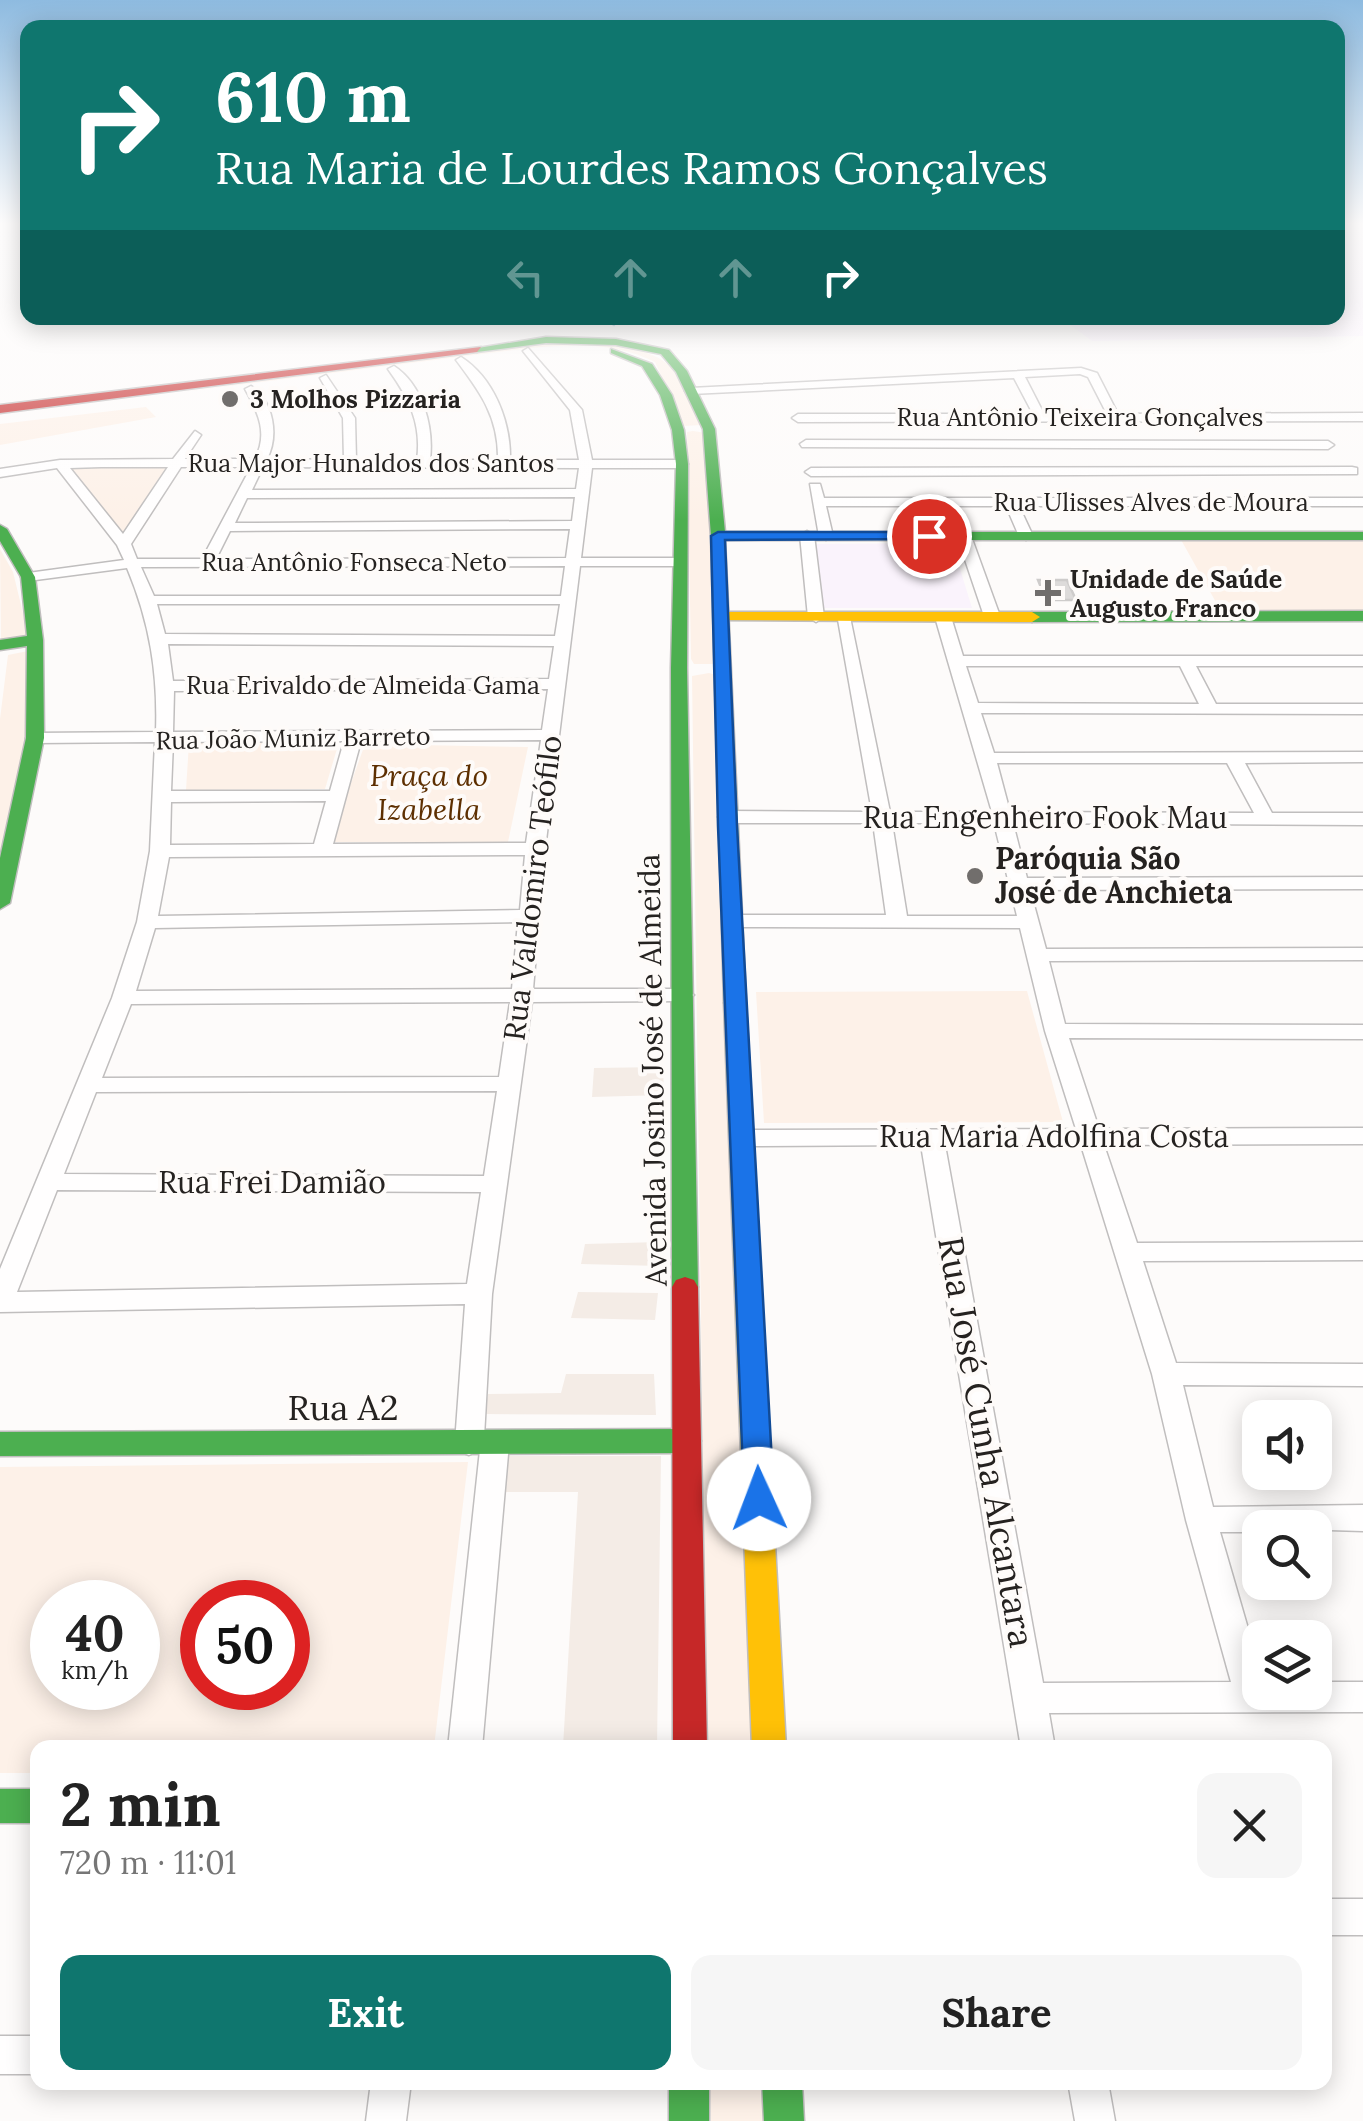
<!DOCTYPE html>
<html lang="en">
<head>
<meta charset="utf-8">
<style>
  body { margin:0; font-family:Lora,serif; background:#f6f6f6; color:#222; height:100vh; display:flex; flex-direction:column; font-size:38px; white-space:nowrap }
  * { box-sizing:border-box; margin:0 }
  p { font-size:32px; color:#767676 }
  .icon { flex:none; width:55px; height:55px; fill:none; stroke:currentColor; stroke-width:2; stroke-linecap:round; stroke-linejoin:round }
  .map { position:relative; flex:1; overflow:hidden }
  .drawer { position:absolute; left:30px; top:1740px; width:1302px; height:350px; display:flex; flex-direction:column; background:#fff; border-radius:20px; box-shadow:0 5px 25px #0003 }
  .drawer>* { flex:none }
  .guide { position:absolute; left:20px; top:20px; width:1325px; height:305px; border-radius:20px; box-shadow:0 5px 25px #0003; background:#0f766e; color:#fff; overflow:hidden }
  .buttons { position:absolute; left:1242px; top:1400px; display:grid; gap:20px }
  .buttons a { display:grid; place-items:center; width:90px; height:90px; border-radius:20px; background:#fff; box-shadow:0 5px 25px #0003; font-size:50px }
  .speed { position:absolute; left:30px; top:1580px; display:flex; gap:20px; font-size:50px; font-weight:700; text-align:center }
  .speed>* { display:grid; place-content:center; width:130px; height:130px; border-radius:50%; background:#fff; box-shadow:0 5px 25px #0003; line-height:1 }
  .speed small { font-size:25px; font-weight:400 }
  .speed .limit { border:15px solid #d22; background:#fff; color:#111 }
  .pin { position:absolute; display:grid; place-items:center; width:85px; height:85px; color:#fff; margin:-42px; border:5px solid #fff; border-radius:50%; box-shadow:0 2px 10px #0007 }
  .me { position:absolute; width:110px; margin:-55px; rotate:358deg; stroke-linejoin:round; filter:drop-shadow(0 0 8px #0008) }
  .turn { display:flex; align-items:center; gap:35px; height:210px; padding:0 30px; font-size:45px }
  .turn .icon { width:130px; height:130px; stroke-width:2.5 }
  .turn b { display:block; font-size:70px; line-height:85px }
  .lanes { display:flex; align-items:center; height:95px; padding:0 30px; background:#0003; justify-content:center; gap:50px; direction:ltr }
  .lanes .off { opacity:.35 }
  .round { display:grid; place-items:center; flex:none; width:105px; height:105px; border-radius:20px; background:#f6f6f6 }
  .summary { display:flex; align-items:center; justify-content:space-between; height:170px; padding:0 30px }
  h1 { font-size:60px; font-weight:700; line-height:75px }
  .button { display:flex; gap:20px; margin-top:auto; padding:20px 30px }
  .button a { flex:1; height:115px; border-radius:20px; background:#0f766e; color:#fff; font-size:40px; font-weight:700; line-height:115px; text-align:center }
  .button a+a { background:#f6f6f6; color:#222 }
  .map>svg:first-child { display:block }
  .built { fill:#f4ece6 }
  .education { fill:#faf3fc }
  .green { fill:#fdf1e8; fill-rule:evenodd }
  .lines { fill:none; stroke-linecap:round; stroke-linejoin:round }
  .stream { stroke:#a8c6d3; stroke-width:2.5 }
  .building { fill:#dddbda; stroke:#cecccb; stroke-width:2.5 }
  .street-casing { stroke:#c0bebe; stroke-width:3 }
  .fast-casing { stroke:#c0bebe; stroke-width:3 }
  .slow-casing { stroke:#c0bebe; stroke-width:3 }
  .jam-casing { stroke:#c0bebe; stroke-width:3 }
  .street { fill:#fffefe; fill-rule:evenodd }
  .fast { fill:#4caf50; fill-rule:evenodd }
  .slow { fill:#ffc107; fill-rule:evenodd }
  .jam { fill:#c62828; fill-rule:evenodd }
  .route { fill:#1a73e8; stroke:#114b97; stroke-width:2.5 }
  .poi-dot { fill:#716e6c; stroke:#fefbf9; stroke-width:4 }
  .labels { text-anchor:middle; stroke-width:8; stroke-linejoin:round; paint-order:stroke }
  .far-poi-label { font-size:25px; font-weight:bold; fill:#252220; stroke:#fefbf9; text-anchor:start }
  .far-street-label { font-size:25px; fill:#252220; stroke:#fefbf9 }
  .park-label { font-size:30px; font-style:italic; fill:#5d2f01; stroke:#fefbf9 }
  .street-label { font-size:30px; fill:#252220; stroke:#fefbf9 }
  .poi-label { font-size:30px; font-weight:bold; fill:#252220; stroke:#fefbf9; text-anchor:start }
  .near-street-label { font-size:35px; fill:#252220; stroke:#fefbf9 }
</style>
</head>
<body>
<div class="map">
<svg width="1363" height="2121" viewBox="0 0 1363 2121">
  <rect width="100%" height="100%" fill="#fdfbfa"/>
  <path class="built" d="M663,1067l1,28 -72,2 2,-29z
    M660,1242v24l-79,-2 4,-20z
    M578,1292l80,1 -3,27 -84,-2z
    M566,1374h88l2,41 -172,-1 4,-20 73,-1z
    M507,1456h154l-4,291h-94l15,-255h-74z"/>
  <path class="education" d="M1338,223h25v113l-271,5 -31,-23h277z
    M952,543l20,65h-148l-10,-64z"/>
  <path class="green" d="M609,343c71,16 60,19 92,82l-17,1 -29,-64c-39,-20 -83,-18 -125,-14l-348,44 347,-48z
    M146,407l10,10 -156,28v-21z
    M693,431l13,2 8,231h-20l-3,-5 -4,-227z
    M68,465h103l-49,70z
    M1180,538l183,1v73l-141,1z
    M0,549l13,23 16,66 -28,4z
    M28,651l2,79 -30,129v-140l8,-64z
    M709,673l10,3 38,1071h-50l-15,-1071z
    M339,742l-14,47 -139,1 3,-47z
    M365,744l163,3 -20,95h-178z
    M1027,991l36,131 -299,1 -8,-131z
    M468,1462l-34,285 -396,1 -1,25h-37v-306zM52,1602h86v86h-86zM202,1602h86v86h-86z
    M710,2083h62l1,38h-62z"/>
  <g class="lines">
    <path class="stream" d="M604,318l10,7"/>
  </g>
  <path class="building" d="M1038,580h29l9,20h-30z"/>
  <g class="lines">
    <defs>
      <path id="street" d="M528,348l54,62 10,50h90l6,4 -6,4h-90l-11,90h99l7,4 -7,4h-100l-35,283 -12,140h150l11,6 -11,6 -151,1 -40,292 -8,143 11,-6 10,4 4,8 -27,305h-34l32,-298 -11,5 -10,-4 -4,-8 10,-139 -465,8v-43l112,-271 25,-76 13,-71 5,-109 -120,1 -9,-5 9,-5 121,-1c2,-59 -6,-109 -29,-164l-99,13 -7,-4 7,-4 96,-13 -7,-15 -60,-77 -57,9v-8l60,-9 113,-1 22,-28 6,4 -16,24h70c13,-25 4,-45 -10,-70l6,-3c23,16 28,50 16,73l77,1 -1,-42 -23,-40 6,-3 29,43 1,42h61c5,-36 -8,-62 -29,-91l6,-3c29,19 40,61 36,94h68c1,-43 -18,-68 -42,-100l5,-3c33,21 50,65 49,103h69l-9,-50 -47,-59zM101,467h67l-45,67 -53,-66zM181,467h70l-49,92h-65l-6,-15zM263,467l316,1 -3,21 -324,1zM575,497l-3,24 -337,2 12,-25zM570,529l-4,29 -350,1 14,-28zM565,566l-4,30h-407l-13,-29zM157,604h403l-5,32 -390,-2zM168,644l386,2 -5,33 -376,2zM548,689l-6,41 -369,2 1,-41zM541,740l-15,103 -193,1 28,-103zM344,741l-14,50h-159l2,-49zM326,801l-12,43 -144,1 1,-43zM525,855l-5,55 -362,6 11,-59zM518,922l-6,67 -376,2 19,-63zM510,1002l-11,75 -397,1 29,-74zM497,1091l-13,85 -420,-2 32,-82zM57,1190l424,2 -14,92 -450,8z
        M1081,368l16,5 21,41 245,-1v8l-565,1 -6,-4 6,-4h235l-19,-36 -323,16 -6,-3 6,-3zM1080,374l8,3 19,37h-63l-19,-37z
        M806,440l522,1 6,4 -6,4 -526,-2 -2,-3z
        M1352,467l5,1v6l-546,2 -6,-4 6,-4z
        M810,484h10l4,14h539v8h-344l14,30 -7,4 -7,-4 -13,-30h-180l7,30 -7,4 -7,-4z
        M807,531l7,4 10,82 -8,5 -8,-5 -8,-82z
        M964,532l7,4 29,80 -3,3 -13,-3 -27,-80z
        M837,614l13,3 40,195h102l-57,-195 3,-3 13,3 12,39h400v10h-167l20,38h147v10l-382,-1 13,40 369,-1v10l-118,1 27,50h91v12l-350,-2 14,55 336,-1v12l-333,1 16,59 317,-1v12l-314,1 16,63 298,1v14l-294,-1 30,91 264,-1v16l-259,1 33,98 226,-1v18l-220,1 33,102 187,1v22l-180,-1 30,122 150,-2v26l-103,-3v4h-40l40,138v22h55v-10h48v30l-314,1 6,35h-34l-100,-603 -177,1 -12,-8 12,-8 332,-1 -31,-98 -25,-103 -287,-1 -10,-6 10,-6h153l-13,-92h-146l-9,-6 9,-6 145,1zM966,666h214l19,38 -221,-1zM997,763h230l27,50 -244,-1zM892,823h102l23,93h-110zM945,1145h136l71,229 34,146 45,162 -188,1z
        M1325,1899h38v36h-38z
        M0,2036h38v38h-38z
        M371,2082h40l-5,39h-40z
        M1068,2082h40l7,39h-40z"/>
      <path id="fast" d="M546,337l70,2 53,11 18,21 28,58 10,103h638v8h-638l21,463 -11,6 -11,-6 -13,-467 -8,-107 -27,-57 -15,-18 -45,-9 -70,-2 -69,9 -5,-3z
        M611,349l41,15 20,31 12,35 4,34 -1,204 11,619 -4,7 -9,3 -9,-3 -4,-7 -1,-619 5,-204 -4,-34 -12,-35 -18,-29 -31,-13z
        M0,525l7,4 28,48 8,63 1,98 -34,165 -10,6v-51l26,-120 1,-92 -27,4v-10l27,-4 -6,-59 -21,-36z
        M1363,611v10l-331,1 -8,-5 8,-5z
        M687,1429l10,4 4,8 -4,8 -10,4 -687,3v-24z
        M0,1789h38v34h-38z
        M669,2082h40v39h-40z
        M762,2082h40l2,39h-40z"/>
      <path id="slow" d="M721,612h311l8,5 -8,5 -316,-2v-6z
        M735,997l11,6 40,745h-34l-28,-745z"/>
      <path id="jam" d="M481,347l-4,5 -477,61v-8z
        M685,1277l9,3 4,7 9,461h-34l-1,-461 4,-7z"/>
    </defs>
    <use href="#street" class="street-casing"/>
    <use href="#fast" class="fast-casing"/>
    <use href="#slow" class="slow-casing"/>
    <use href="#jam" class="jam-casing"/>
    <use href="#street" class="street"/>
    <use href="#fast" class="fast"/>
    <use href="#slow" class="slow"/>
    <use href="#jam" class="jam"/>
  </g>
  <linearGradient id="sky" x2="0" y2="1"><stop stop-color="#8ebbe0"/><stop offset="0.43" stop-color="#fefdfd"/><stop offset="1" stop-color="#fefdfd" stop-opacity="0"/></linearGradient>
  <rect width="1363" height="520" fill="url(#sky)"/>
  <path class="route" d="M929,532l5,1v6l-209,1 12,286 37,673 -5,9 -10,3 -11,-3 -4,-9 -26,-673 -7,-290 7,-4z"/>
  <g class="poi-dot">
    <circle cx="230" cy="399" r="10"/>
    <path d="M1043 578h10v10h10v10h-10v10h-10v-10h-10v-10h10z"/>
    <circle cx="975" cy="876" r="10"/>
  </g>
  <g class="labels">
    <g class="far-poi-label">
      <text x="250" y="408">3 Molhos Pizzaria</text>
      <text x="1070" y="588">Unidade de Saúde<tspan x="1070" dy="29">Augusto Franco</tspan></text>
    </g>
    <g class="far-street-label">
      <text x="1080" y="426">Rua Antônio Teixeira Gonçalves</text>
      <text x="371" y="472">Rua Major Hunaldos dos Santos</text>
      <text x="1151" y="511">Rua Ulisses Alves de Moura</text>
      <text x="354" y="571">Rua Antônio Fonseca Neto</text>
      <text x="363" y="694">Rua Erivaldo de Almeida Gama</text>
      <text transform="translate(293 738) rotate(-1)" y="9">Rua João Muniz Barreto</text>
    </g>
    <g class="park-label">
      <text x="429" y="786">Praça do<tspan x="429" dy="34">Izabella</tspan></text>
    </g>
    <g class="street-label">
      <text x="1045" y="828">Rua Engenheiro Fook Mau</text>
      <text transform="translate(533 888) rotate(-83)" y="10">Rua Valdomiro Teófilo</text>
      <text transform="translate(653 1070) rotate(-91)" y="10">Avenida Josino José de Almeida</text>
      <text x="1054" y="1147">Rua Maria Adolfina Costa</text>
      <text x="272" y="1193">Rua Frei Damião</text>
    </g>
    <g class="poi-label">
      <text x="995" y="869">Paróquia São<tspan x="995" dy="34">José de Anchieta</tspan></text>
    </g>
    <g class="near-street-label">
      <text x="343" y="1420">Rua A2</text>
      <text transform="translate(986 1442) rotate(80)" y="12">Rua José Cunha Alcantara</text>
    </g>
  </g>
</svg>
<div class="buttons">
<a><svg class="icon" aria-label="sound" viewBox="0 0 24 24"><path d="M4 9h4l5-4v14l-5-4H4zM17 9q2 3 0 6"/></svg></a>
<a><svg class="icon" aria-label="search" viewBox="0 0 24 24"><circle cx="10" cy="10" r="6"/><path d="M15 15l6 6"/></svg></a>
<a><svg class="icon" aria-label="layers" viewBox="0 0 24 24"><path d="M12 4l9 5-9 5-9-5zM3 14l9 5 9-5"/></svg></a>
</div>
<div class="speed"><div>40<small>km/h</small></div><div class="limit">50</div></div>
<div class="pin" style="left:929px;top:536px;background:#d93025"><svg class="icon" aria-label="arrive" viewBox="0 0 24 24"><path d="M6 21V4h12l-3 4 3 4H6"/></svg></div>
<svg class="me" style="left:759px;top:1499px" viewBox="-20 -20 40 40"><circle r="19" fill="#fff"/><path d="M0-13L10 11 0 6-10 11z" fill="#1a73e8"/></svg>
<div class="guide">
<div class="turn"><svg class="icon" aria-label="right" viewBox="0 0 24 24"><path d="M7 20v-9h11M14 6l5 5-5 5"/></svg><div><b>610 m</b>Rua Maria de Lourdes Ramos Gonçalves</div></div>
<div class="lanes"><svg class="icon off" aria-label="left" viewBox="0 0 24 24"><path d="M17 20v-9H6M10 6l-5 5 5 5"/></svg><svg class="icon off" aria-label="ahead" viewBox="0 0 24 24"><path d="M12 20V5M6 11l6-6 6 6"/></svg><svg class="icon off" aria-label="ahead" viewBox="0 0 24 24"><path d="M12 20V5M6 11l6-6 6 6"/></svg><svg class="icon" aria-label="right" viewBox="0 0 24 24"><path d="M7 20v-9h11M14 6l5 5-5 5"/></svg></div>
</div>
<section class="drawer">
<div class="summary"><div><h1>2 min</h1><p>720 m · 11:01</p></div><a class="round"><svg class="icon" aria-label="close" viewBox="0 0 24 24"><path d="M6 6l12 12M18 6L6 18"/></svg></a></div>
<div class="button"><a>Exit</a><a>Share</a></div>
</section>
</div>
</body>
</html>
